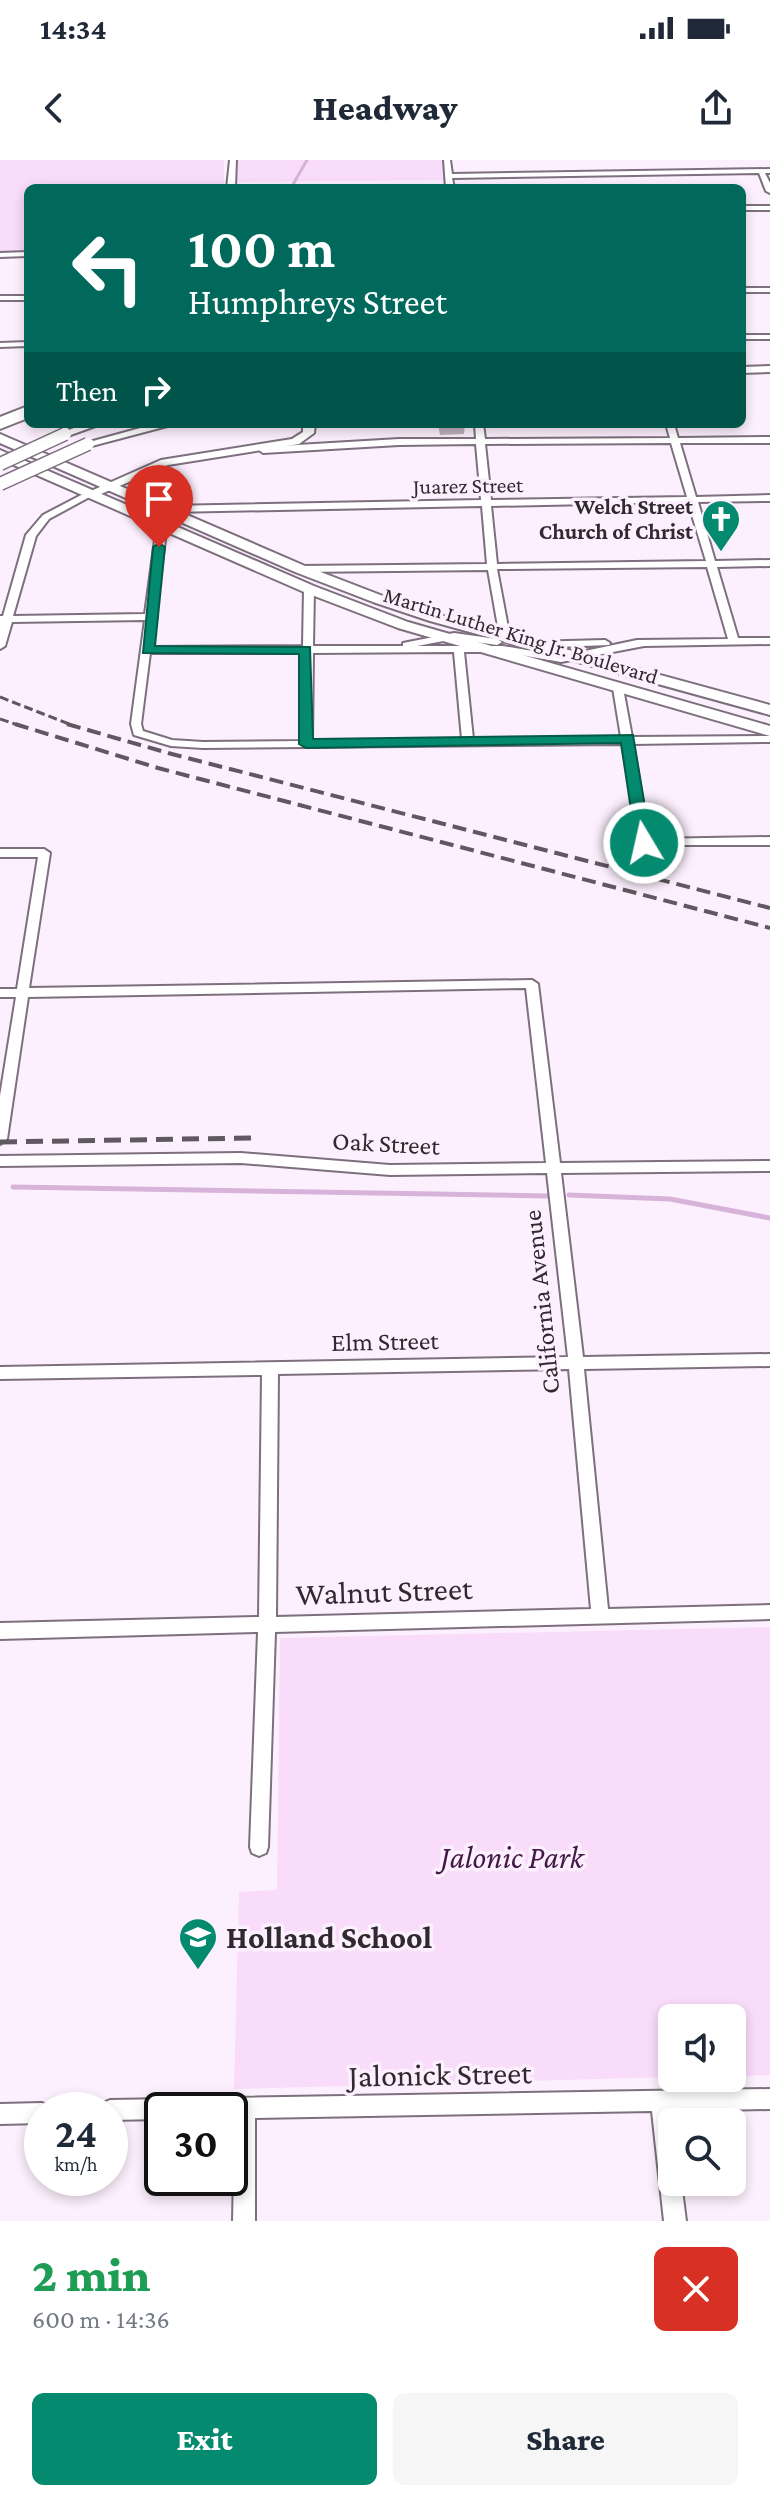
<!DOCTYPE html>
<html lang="en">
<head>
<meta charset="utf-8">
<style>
  body { margin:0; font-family:"Crimson Pro",serif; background:#f6f6f7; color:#1f2937; height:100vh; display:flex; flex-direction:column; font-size:30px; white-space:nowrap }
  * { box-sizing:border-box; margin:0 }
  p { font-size:26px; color:#747a83 }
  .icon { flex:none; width:44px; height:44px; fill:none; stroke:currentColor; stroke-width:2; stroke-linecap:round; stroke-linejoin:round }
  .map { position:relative; height:2061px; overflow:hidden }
  .details { display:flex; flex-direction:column; background:#fff; flex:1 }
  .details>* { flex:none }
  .top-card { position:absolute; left:24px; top:24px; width:722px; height:244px; border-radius:12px; box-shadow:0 4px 12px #0003; background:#00695c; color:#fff; overflow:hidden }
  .fabs { position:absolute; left:658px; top:1844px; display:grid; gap:16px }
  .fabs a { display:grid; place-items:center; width:88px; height:88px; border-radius:12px; background:#fff; box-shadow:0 4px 12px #0003; font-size:40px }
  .speed { position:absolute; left:24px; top:1932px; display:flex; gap:16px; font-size:40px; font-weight:700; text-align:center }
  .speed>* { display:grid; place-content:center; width:104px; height:104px; border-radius:50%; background:#fff; box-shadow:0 4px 12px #0003; line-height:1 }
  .speed small { font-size:20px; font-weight:400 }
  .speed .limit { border:4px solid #111; border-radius:12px; background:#fff; color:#111 }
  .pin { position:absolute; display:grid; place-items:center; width:68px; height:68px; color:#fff; margin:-82px -34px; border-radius:50% 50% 50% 0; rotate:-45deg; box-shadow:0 0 8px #0007 }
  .pin .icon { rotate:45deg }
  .me { position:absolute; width:88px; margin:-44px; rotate:351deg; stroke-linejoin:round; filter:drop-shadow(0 0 6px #0008) }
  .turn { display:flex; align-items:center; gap:28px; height:168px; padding:0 32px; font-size:36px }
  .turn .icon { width:104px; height:104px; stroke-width:2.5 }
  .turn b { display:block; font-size:56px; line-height:68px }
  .then { display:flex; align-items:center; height:76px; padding:0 32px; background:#0003; gap:16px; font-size:30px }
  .round { display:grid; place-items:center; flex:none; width:84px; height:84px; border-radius:12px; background:#f6f6f7 }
  .head { display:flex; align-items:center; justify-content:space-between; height:136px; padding:0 32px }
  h1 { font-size:48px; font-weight:800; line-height:60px; color:#1e9e55 }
  .primary-button { display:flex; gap:16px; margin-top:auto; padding:16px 32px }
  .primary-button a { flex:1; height:92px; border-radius:12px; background:#048a6f; color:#fff; font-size:32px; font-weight:800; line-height:92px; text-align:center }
  .primary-button a+a { background:#f6f6f7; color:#1f2937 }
  .status { display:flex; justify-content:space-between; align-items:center; height:56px; padding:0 40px; background:#fff; direction:ltr }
  .status svg { height:22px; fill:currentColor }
  header { display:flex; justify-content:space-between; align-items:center; height:104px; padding:0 32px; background:#fff; font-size:36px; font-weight:800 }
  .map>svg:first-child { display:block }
  .green { fill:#f9dbfa }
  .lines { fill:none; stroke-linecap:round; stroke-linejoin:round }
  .stream-far1 { stroke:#d7b3d9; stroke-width:3 }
  .stream { stroke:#d7b3d9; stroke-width:5 }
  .street-casing { stroke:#7d6f7e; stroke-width:4 }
  .secondary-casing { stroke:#7d6f7e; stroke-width:4 }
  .primary-casing { stroke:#7d6f7e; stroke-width:4 }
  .street { fill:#fff; fill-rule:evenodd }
  .secondary { fill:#fff; fill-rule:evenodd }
  .primary { fill:#fff; fill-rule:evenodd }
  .rail-far2 { stroke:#5f5860; stroke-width:3; stroke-dasharray:9 4; stroke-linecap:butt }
  .rail-far1 { stroke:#5f5860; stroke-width:4; stroke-dasharray:14 7; stroke-linecap:butt }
  .rail { stroke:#5f5860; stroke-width:5; stroke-dasharray:17 9; stroke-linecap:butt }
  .secondary-bridge-casing { stroke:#7d6f7e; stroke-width:15; stroke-linecap:butt }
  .secondary-bridge { stroke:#fff; stroke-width:12 }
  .wall { fill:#bfb1bf }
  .route { fill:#048a6f; stroke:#035a48; stroke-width:2 }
  .labels { text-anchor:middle; stroke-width:7; stroke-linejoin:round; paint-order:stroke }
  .far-street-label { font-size:22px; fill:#302a30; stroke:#fdf0fe }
  .far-poi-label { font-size:22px; font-weight:bold; fill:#302a30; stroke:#fdf0fe; text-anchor:end }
  .street-label { font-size:26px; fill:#302a30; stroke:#fdf0fe }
  .near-street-label { font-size:32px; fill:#302a30; stroke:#fdf0fe }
  .near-park-label { font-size:32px; font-style:italic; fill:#431746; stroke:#fdf0fe }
  .near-poi-label { font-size:32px; font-weight:bold; fill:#302a30; stroke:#fdf0fe; text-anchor:start }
</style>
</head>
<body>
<div class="status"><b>14:34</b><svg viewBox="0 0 49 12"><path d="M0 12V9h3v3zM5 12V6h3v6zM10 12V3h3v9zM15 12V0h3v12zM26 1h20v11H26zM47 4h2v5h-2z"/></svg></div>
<header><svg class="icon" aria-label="back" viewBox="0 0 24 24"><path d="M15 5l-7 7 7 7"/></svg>Headway<svg class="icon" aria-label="share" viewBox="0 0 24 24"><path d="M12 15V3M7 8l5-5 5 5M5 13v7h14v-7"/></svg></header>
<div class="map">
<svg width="770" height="2061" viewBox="0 0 770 2061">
  <rect width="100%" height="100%" fill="#fdf0fe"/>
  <path class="green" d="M0,0h224v28h-196v63h-28z
    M238,0h204l3,20 -208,2z
    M770,1467v448l-38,1v-58h-60v59l-438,12 5,-197 38,-2 3,-252z"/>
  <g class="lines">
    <path class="stream-far1" d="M291,28l16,-28"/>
    <path class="stream" d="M13,1027l536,9
      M569,1035l101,4 100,19"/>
    <defs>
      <path id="street" d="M230,0h6l-1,28h-8z
        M444,0h6l2,14 318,-5v4h-5l5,10v10l-4,-2 -7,-18 -307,5 2,10h-8z
        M742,46h28v4h-28z
        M28,92v4l-28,1v-4z
        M742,128h28v4h-28z
        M0,136h28v4h-28z
        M742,175h28v4h-28z
        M28,182v4l-28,1v-4z
        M28,246v6l-28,11v-6z
        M475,264h8l2,15 185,-1 -4,-14h8l4,14 92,-1v6h-90l16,54 74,-2v6l-72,1 17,59 55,-1v6l-53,1 21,71h32v6l-126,2 -83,16 -58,-10h-39l9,87 148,-2 -8,-49 5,-3 5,3 9,49 138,-1v6l-137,2 16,95 121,-2v8h-130l-18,-101 -419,4 -32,-2 -37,-11 -3,-11 14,-104 -133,2 -7,24 -5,3v-33h3l23,-81 17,-20 44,-23 8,2 -46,25 -13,17 -23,80 132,-2 12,-89 5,-16 5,-3 314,-6 -5,-56 -77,1 -136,8 -4,-3 4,-3 136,-8h77zM671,283l16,54 -196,3 -6,-56zM688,342l18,59 -209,3 -6,-58zM482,346l5,58 -187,2 -5,3 5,3 188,-2 12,68 5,3 5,-3 -13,-69 210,-2 21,72 -91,1 -76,16 -58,-10h-86l37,-7 43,6 5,-3 -5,-3 -43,-6 -51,10v3h-90l1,-57 -5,-3 -5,3 -1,57 -152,1 4,-28 2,-2 -2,-2 12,-90 4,-13zM454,492l8,87 -150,2 1,-88zM150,493h153l-2,88 -98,1 -31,-2 -29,-9 -2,-7z
        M605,480l5,3 -1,2 -79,3 -5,-3 5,-3z
        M0,689h44l6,4 -21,135 503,-8 6,4 22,179 210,-2v10l-209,2 22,184 187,-3v12l-186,3 24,240 162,-4v14l-495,13 -7,215 -2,6 -7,3 -7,-3 -2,-6 8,-215 -258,7v-16l259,-6 3,-242 -262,4v-12l568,-10 -21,-184 -157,2 -149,-12 -241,3v-10l241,-3 149,12 156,-2 -20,-175 -498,9 -21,142 -7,5v-48l16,-99h-16v-8h17l21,-132h-38zM569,1209l22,240 -315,8 2,-243z
        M770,1929v20l-98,2v71h9l5,39h-22l-12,-110 -397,7v103h-22l2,-103h-5v-8h-68v9l-52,1v-10h-10l3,-7 7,-3z
        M42,1943l7,3 2,4h-9v13l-42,1v-20z"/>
      <path id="secondary" d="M770,206v6l-28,1v-6z
        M28,251v7l-28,11v-7z
        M84,264h17l-36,13 -6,-3z
        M155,264h20l-87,23 -6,-3z
        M303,264h12l-1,9 -15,11 -131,21 -74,32 -10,-3 77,-34 131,-21 11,-7z"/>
      <path id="primary" d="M0,274l305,132 78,30 57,19 330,90v10l-340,-94 -57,-19 -78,-30 -295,-129z
        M0,290l314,136 94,36 362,104v10l-372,-108 -94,-36 -304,-133z"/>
    </defs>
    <use href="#street" class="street-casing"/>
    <use href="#secondary" class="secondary-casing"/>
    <use href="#primary" class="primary-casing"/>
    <use href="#street" class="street"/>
    <use href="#secondary" class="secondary"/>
    <use href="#primary" class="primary"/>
    <path class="rail-far2" d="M0,537l74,29
      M0,559l21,7"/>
    <path class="rail-far1" d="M15,564l143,44 612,160
      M67,564l101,29 602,155"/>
    <path class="rail" d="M0,982l252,-4"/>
    <defs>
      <path id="secondary-bridge" d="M0,304l65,-30
        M0,324l88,-40"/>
    </defs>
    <use href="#secondary-bridge" class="secondary-bridge-casing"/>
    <use href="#secondary-bridge" class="secondary-bridge"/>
  </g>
  <path class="wall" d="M438,264h27l-1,10 -24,1z"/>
  <path class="route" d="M159,383l6,4 -10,99 155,1 3,92 320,-4 18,108 -7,4 -8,-4 -15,-100 -315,5 -7,-4v-90l-156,-1 10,-106z"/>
  <defs>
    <symbol id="church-pin" viewBox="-11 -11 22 30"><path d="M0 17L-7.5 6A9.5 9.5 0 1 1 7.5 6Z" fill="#048a6f" stroke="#fdf0fe"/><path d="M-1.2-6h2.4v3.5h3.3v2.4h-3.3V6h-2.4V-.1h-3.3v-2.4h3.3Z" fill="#fff"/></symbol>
    <symbol id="school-pin" viewBox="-11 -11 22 30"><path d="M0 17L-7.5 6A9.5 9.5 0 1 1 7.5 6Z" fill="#048a6f" stroke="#fdf0fe"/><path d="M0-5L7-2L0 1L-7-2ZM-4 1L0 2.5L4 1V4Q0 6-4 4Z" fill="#fff"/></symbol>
  </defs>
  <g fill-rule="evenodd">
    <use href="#church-pin" x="699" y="337" width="44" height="60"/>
    <use href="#school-pin" x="176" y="1755" width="44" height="60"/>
  </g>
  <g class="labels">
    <g class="far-street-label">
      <text transform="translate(468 325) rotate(-1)" y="8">Juarez Street</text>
      <text transform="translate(521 475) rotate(17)" y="8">Martin Luther King Jr. Boulevard</text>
    </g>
    <g class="far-poi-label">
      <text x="693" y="354">Welch Street<tspan x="693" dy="25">Church of Christ</tspan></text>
    </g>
    <g class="street-label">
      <text transform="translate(386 983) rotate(3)" y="9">Oak Street</text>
      <text transform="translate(541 1142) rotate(-96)" y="9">California Avenue</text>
      <text transform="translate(385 1181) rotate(-1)" y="9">Elm Street</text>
    </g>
    <g class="near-street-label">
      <text transform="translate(384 1431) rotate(-2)" y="11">Walnut Street</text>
      <text transform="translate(440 1914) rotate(-1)" y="11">Jalonick Street</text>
    </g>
    <g class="near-park-label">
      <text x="512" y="1708">Jalonic Park</text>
    </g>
    <g class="near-poi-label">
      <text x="226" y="1788">Holland School</text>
    </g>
  </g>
</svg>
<div class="fabs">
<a><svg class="icon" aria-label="sound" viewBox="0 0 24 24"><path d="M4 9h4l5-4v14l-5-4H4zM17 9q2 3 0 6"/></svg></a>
<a><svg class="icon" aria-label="search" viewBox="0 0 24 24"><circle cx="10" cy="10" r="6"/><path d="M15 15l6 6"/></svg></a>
</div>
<div class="speed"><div>24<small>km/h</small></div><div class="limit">30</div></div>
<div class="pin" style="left:159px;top:387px;background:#d93025"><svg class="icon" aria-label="arrive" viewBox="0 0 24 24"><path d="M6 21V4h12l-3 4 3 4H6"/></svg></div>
<svg class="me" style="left:644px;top:683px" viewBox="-20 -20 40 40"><circle r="17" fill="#048a6f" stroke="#fff" stroke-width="3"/><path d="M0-11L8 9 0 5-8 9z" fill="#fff"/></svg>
<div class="top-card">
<div class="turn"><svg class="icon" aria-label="left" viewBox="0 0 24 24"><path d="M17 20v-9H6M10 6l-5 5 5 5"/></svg><div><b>100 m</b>Humphreys Street</div></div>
<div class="then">Then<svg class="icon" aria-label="right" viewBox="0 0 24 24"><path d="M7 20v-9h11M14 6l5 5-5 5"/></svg></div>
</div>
</div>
<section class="details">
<div class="head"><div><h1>2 min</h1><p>600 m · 14:36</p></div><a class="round" style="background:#d93025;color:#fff"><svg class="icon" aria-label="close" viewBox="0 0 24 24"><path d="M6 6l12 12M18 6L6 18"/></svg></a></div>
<div class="primary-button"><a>Exit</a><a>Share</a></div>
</section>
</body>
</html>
